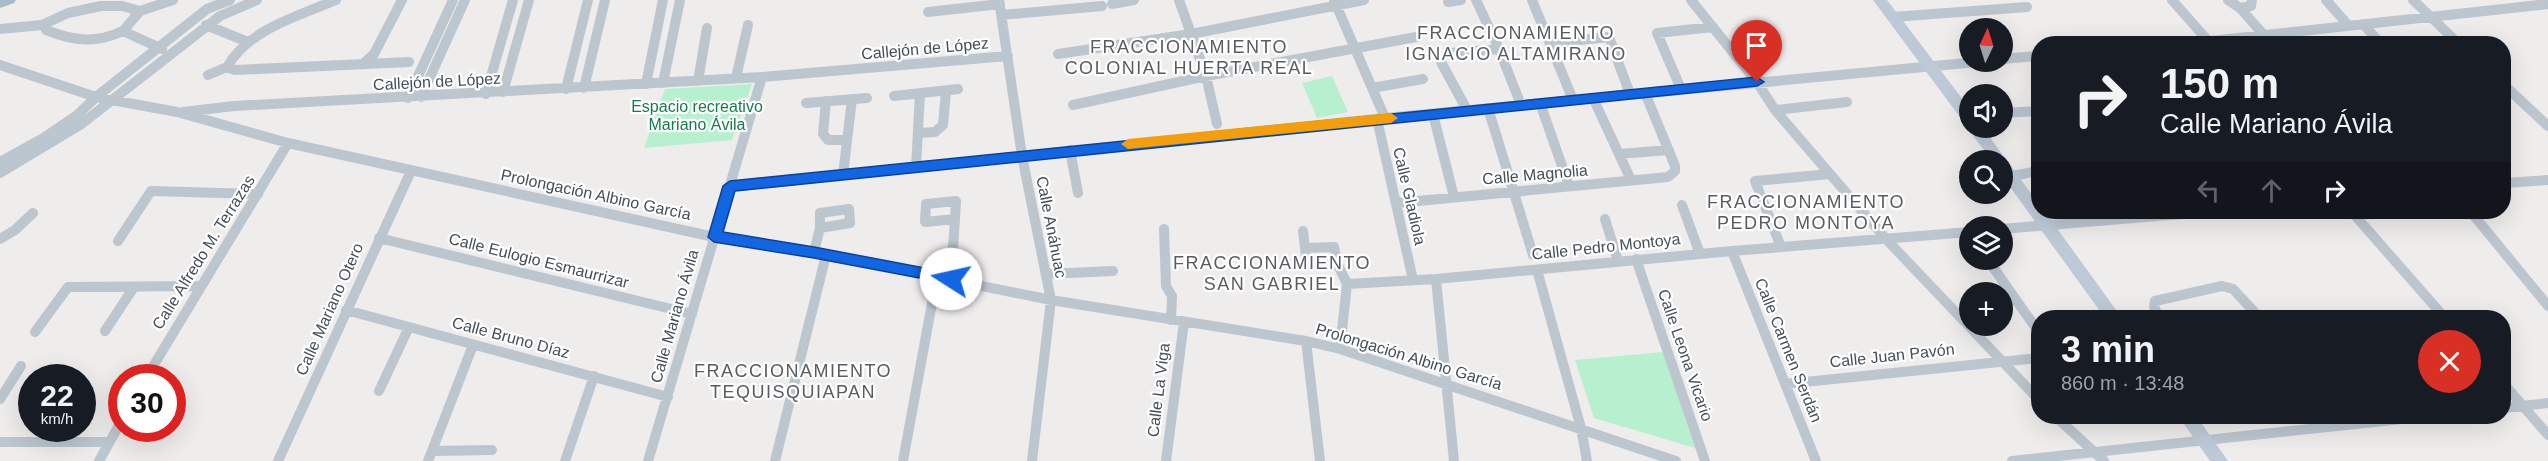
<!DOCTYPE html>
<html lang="en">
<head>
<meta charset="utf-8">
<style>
  body { margin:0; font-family:Helvetica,sans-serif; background:#20242c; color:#f1f3f6; height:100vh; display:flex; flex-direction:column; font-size:22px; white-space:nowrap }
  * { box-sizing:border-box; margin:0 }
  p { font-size:20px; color:#9ea1a6 }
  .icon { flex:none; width:33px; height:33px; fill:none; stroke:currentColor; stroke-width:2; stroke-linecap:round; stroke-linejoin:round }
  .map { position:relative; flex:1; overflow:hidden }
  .side { position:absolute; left:2031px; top:310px; width:480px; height:114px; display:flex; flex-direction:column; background:#171b24; border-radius:24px; box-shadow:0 6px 24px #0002 }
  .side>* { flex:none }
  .guide { position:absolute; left:2031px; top:36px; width:480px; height:183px; border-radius:24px; box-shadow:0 6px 24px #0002; background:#171b24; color:#f1f3f6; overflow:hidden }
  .needle { width:39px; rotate:4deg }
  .buttons { position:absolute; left:1959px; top:18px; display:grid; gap:12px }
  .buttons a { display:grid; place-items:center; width:54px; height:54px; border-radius:50%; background:#171b24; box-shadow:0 6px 24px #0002; font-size:30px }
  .speed { position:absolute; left:18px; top:364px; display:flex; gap:12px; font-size:30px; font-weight:700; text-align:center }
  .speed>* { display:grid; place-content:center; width:78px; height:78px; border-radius:50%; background:#171b24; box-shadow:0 6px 24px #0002; line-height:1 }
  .speed small { font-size:15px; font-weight:400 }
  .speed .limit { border:9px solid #d22; background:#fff; color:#111 }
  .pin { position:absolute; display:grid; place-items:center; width:51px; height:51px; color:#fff; margin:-62px -26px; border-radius:50% 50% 50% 0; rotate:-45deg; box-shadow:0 0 6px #0007 }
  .pin .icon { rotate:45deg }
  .me { position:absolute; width:66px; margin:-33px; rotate:280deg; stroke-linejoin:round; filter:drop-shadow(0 0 4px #0008) }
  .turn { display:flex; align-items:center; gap:21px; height:126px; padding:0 30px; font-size:27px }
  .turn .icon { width:78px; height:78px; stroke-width:2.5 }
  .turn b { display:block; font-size:42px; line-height:51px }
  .lanes { display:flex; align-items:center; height:57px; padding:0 30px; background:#0003; justify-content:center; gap:30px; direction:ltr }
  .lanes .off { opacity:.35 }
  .round { display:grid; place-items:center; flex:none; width:63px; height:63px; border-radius:32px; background:#20242c }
  .overview { display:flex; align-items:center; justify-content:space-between; height:102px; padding:0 30px }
  h1 { font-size:36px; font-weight:700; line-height:45px }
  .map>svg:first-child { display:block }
  .green { fill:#b7f0cf }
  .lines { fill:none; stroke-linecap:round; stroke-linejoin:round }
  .street { stroke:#bcc6cf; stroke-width:10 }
  .secondary { fill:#bec9d7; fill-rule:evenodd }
  .primary { fill:#aabacd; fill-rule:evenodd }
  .route { fill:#1266e3; stroke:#0c4294; stroke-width:1.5 }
  .slow { fill:#f59e0b }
  .labels { text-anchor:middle; stroke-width:4.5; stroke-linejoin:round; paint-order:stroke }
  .street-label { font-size:16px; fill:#444f5a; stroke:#fff }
  .park-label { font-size:16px; fill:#137d4c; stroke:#fff }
  .neighbourhood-label { font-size:18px; letter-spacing:1.5px; fill:#595c61; stroke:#fff }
</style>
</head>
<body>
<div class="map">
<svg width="2548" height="461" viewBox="0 0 2548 461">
  <rect width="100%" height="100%" fill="#efecec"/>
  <path class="green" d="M1332,76l16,36 -31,6 -15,-35z
    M752,84l-20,56 -88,8 21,-59z
    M1663,352l32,96 -101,-30 -19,-58z"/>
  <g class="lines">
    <path class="street" d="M999,0l23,156 29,144 -19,161
      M1179,0l27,76 11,48
      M1334,0l51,118
      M1476,0l23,49 22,56
      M1532,0l41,100
      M1691,0l66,82 18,28 111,129 152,160
      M2172,0l38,43
      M2228,0l12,8 23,26
      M2326,0l22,25
      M2413,0l46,44
      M1448,2l13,-2
      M1112,4l22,-4
      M2240,8l11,-2 1,-6
      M928,12l72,-8
      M1002,15l100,-9
      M1893,17l134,-10
      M2363,24l18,20
      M44,25l2,5c28,11 49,14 77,1
      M206,25l42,17
      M0,29l42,-4 26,-12 33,-7h21l18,5
      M1552,43l57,-6 21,57
      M2183,44l365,-40
      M162,49l-39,-18 17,-20 33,-11
      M1451,53l48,-4
      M1058,54l133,-20 173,-34
      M2002,59l36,-3
      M1441,62l26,48
      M364,63l10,-9 28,-54
      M0,65l96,32 81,15 111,31 426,94 100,15 237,48 255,41 34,8 336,112
      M227,67l8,3 174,-8
      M227,67c22,-38 71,-51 109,-67
      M208,75l19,-8
      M736,78l12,-53
      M698,81l9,-53
      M663,83l17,-83
      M646,84l17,-84
      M2504,85l44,41
      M584,88l21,-88
      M1372,88l51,-9
      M566,89l22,-89
      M1681,89l-24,-56 56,-6
      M503,92l26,-92
      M486,94l27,-94
      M894,96l64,-7
      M421,97l44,-97
      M408,98l45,-98
      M1593,98l38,82
      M826,101l-3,33 5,6h19
      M806,103l61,-5
      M1540,103l29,83
      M1073,105l133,-29 210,-39
      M1488,108l45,147
      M1775,110l72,-8
      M183,112l51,-6 528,-29 246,-21
      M2002,113l36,-2
      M1433,114l21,83
      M1377,119l36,161
      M918,133l17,-1 8,-7 3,-34
      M1070,150l8,43
      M1619,154l50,-4
      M0,162l45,-25 31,-21 20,-19 111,-88 23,-9
      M916,168l4,-75
      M0,173l80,-48 140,-109 37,-16
      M843,175l9,-76
      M2012,176l26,-5
      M2504,183l44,-3
      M730,187l655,-69 592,-56
      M956,201l-1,18 -30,3 1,-18z
      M1397,203l271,-26 7,-6v-5l-30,-73
      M1682,205l18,49
      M849,209l1,14 -30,5v-15z
      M2352,212l93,106
      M2471,212l77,94
      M1605,219l13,42
      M1164,229l2,57 6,10 -1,24
      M2002,229l204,-17
      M1303,231l4,33 31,1
      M379,238l313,76
      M0,239l15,-9 18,-17
      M118,241l33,-50 107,3
      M1781,247l-26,-66 75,-7
      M1306,248l28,-1 4,18 9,19 -7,65
      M1732,251l84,210
      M814,252l6,-24
      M1636,259l69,202
      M1988,260l50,71
      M1537,270l44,158 6,33
      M1046,274l67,-3
      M951,279l4,-60
      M1436,279l18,182
      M1347,284l89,-5 296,-28 238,-19
      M346,310l322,87
      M2160,318l-6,-11 1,-6 67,-15 11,3 27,29
      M105,331l29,-44
      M35,332l33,-45 133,-1
      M1306,341l14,120
      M146,378l142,-235
      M1785,384l253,-26
      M2504,384l44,51
      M379,391l30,-64
      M0,399l21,-33
      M2504,408l44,-5
      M2056,417l48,44
      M0,442h109
      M432,451l60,-1
      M99,461l23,-41
      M278,461l133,-290
      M428,461l45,-116
      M565,461l29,-85
      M648,461l114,-384
      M775,461l51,-206
      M903,461l34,-185
      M1166,461l18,-139
      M2012,461l409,-44"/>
    <path class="secondary" d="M1873,0h14l83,109v16l-5,-1z
      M1970,125v3h13l55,75v9h7l77,106h-17l-103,-142v-16h-10l-22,-28 -2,-4z
      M2179,417h18l31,44h-18z"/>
    <path class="primary" d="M0,0h16l-2,3 -14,5z"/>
  </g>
  <path class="route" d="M1757,77l7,5 -7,4 -1022,105 -12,41 91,15 137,26 5,2 2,4 -2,4 -5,1 -137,-26 -100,-16 -6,-5 15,-51 7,-5z"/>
  <path class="slow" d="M1391,113l7,5 -7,5 -263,26 -7,-5 7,-5z"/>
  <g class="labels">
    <g class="street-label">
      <text transform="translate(925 48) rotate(-5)" y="6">Callejón de López</text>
      <text transform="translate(437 81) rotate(-3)" y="6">Callejón de López</text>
      <text transform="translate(1535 174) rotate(-5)" y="6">Calle Magnolia</text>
      <text transform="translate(596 194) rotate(12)" y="6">Prolongación Albino García</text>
      <text transform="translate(1410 196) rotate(77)" y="6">Calle Gladiola</text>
      <text transform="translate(1052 227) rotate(79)" y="6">Calle Anáhuac</text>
      <text transform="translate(1606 246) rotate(-6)" y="6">Calle Pedro Montoya</text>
      <text transform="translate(203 252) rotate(-58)" y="6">Calle Alfredo M. Terrazas</text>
      <text transform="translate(539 260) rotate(14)" y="6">Calle Eulogio Esmaurrizar</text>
      <text transform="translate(329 309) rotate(-66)" y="6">Calle Mariano Otero</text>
      <text transform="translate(674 316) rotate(-74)" y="6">Calle Mariano Ávila</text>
      <text transform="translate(511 337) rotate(15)" y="6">Calle Bruno Díaz</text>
      <text transform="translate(1789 350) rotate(68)" y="6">Calle Carmen Serdán</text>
      <text transform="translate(1686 355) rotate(71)" y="6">Calle Leona Vicario</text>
      <text transform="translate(1892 355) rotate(-6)" y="6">Calle Juan Pavón</text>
      <text transform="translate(1409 356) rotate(17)" y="6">Prolongación Albino García</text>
      <text transform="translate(1158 390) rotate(-83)" y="6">Calle La Viga</text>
    </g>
    <g class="park-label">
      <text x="697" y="112">Espacio recreativo<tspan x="697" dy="18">Mariano Ávila</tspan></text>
    </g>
    <g class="neighbourhood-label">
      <text x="1516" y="39">FRACCIONAMIENTO<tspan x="1516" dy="21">IGNACIO ALTAMIRANO</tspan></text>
      <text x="1189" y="53">FRACCIONAMIENTO<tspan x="1189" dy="21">COLONIAL HUERTA REAL</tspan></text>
      <text x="1806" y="208">FRACCIONAMIENTO<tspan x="1806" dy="21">PEDRO MONTOYA</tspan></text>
      <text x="1272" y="269">FRACCIONAMIENTO<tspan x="1272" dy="21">SAN GABRIEL</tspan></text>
      <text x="793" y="377">FRACCIONAMIENTO<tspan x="793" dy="21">TEQUISQUIAPAN</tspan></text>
    </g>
  </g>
</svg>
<div class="buttons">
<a><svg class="needle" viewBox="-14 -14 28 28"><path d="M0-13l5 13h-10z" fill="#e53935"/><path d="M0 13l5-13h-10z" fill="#9ea1a6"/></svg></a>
<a><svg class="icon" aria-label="sound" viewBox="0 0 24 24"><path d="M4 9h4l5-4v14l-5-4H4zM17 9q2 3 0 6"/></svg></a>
<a><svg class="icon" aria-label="search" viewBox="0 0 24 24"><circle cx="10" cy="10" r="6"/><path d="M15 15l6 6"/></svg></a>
<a><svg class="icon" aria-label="layers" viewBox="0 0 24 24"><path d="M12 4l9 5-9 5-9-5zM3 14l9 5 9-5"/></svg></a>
<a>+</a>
</div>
<div class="speed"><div>22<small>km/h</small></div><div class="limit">30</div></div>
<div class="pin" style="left:1757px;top:82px;background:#d93025"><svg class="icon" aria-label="arrive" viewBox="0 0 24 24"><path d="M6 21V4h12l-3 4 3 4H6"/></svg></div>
<svg class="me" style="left:951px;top:279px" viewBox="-20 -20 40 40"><circle r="19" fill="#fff"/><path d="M0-13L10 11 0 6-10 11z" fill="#1266e3"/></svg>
<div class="guide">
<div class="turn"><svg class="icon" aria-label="right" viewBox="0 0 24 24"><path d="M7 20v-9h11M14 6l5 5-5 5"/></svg><div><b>150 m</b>Calle Mariano Ávila</div></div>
<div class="lanes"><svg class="icon off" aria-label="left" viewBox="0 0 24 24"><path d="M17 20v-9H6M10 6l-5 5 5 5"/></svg><svg class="icon off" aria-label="ahead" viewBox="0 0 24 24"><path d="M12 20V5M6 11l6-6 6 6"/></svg><svg class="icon" aria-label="right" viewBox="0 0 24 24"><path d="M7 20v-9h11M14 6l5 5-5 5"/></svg></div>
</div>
<section class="side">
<div class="overview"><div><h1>3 min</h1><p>860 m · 13:48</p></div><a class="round" style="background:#d93025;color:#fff"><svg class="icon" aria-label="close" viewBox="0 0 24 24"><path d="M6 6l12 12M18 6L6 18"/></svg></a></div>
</section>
</div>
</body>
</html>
